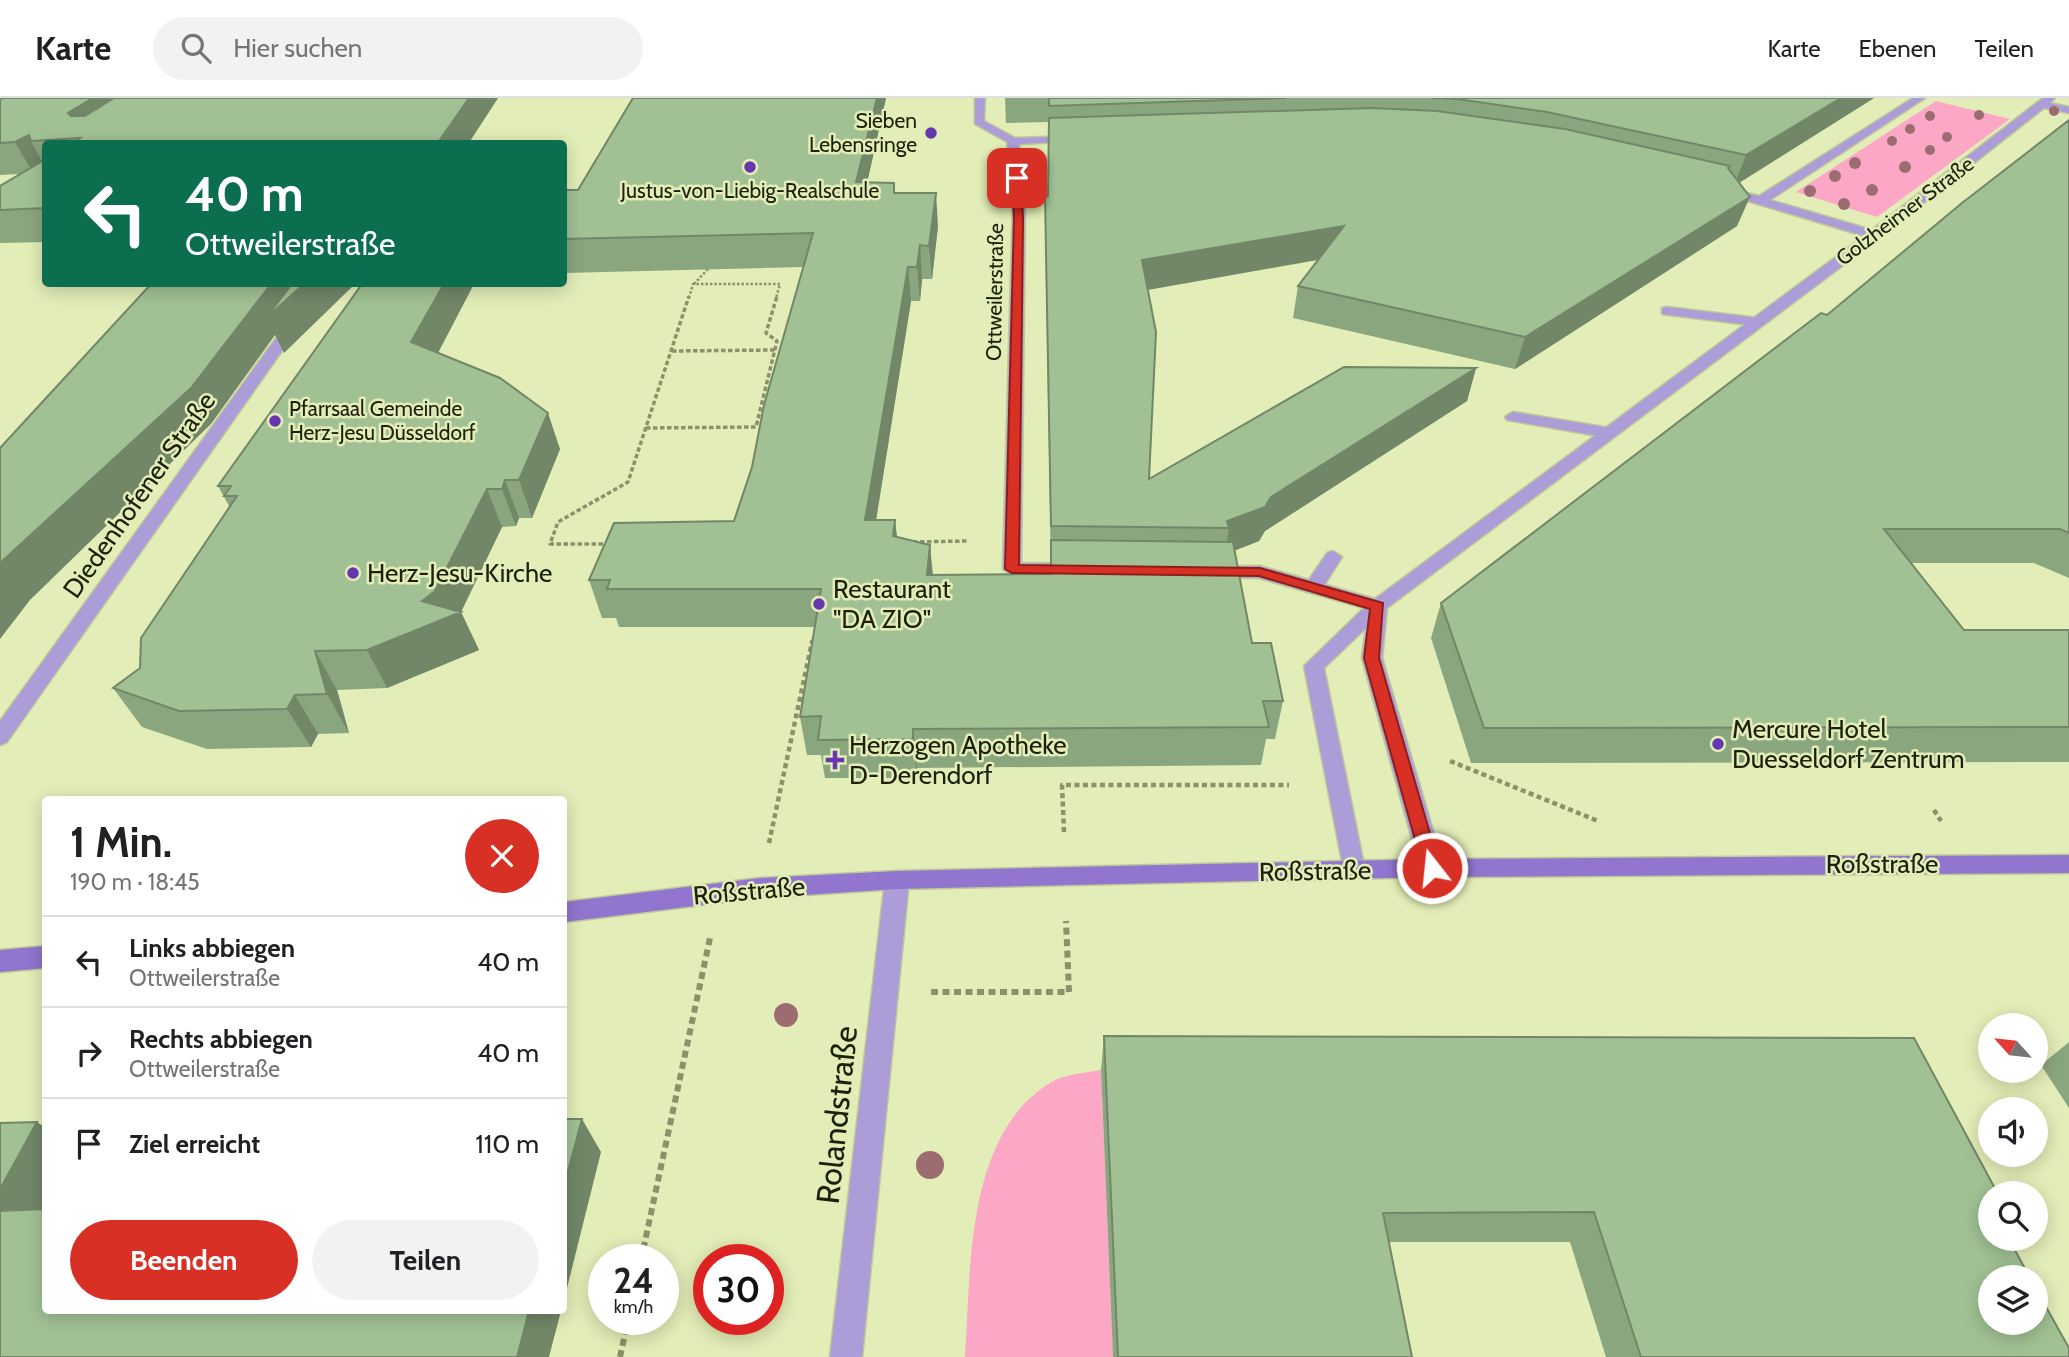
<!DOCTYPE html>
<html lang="de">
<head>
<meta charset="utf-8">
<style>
  body { margin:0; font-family:Cabin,sans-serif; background:#f2f2f2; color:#202124; height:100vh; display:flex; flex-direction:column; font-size:26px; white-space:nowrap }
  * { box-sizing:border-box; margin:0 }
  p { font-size:23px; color:#757577 }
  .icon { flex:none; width:38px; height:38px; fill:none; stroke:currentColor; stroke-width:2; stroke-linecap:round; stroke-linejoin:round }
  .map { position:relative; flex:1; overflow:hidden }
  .panel { position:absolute; left:42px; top:698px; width:525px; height:518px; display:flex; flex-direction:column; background:#fff; border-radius:7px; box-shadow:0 4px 18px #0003 }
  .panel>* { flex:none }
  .hud { position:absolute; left:42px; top:42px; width:525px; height:147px; border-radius:7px; box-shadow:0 4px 18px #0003; background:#0b6e4f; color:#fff; overflow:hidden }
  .needle { width:46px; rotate:297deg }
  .tools { position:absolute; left:1978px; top:915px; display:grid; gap:14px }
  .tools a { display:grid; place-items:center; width:70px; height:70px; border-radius:50%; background:#fff; box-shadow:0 4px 18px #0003; font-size:35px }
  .speed { position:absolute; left:588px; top:1146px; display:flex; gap:14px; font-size:35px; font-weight:700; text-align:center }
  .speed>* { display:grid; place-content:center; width:91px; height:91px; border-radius:50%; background:#fff; box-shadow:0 4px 18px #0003; line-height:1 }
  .speed small { font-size:18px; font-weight:400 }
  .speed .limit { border:10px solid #d22; background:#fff; color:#111 }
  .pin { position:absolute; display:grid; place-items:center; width:60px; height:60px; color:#fff; margin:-30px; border-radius:14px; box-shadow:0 4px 10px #0006 }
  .me { position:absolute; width:77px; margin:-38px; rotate:344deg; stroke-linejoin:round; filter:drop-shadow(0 0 5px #0008) }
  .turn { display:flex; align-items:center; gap:24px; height:147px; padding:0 28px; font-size:32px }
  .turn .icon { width:91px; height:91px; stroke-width:2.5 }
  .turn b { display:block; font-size:49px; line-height:60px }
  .round { display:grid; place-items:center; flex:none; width:74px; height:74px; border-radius:37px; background:#f2f2f2 }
  .summary { display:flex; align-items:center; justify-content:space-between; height:119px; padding:0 28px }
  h1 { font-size:42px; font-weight:800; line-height:52px }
  .cta { display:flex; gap:14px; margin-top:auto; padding:14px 28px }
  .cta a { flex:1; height:80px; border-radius:42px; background:#d93025; color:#fff; font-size:28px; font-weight:800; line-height:80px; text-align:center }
  .cta a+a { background:#f2f2f2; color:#202124 }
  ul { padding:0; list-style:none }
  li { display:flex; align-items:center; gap:21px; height:91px; padding:0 28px; border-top:2px solid #e0e0e0 }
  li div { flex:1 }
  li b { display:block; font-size:26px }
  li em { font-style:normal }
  header { display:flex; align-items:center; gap:42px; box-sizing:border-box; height:98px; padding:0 35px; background:#fff; border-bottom:2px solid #e0e0e0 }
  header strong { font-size:33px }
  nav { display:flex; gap:38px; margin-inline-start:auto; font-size:24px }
  .search { width:490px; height:63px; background:#f2f2f2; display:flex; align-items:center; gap:18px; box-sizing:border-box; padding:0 24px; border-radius:38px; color:#757577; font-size:26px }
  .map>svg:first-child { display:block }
  .green { fill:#fca7c5 }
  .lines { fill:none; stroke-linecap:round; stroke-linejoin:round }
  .lane-casing { stroke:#bfc898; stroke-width:3 }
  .street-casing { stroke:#bfc898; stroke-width:3 }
  .secondary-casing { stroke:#bfc898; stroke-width:3 }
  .path-far3 { stroke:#8a916b; stroke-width:2.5; stroke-dasharray:2.5 2; stroke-linecap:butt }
  .path-far2 { stroke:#8a916b; stroke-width:3.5; stroke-dasharray:4.5 2.5; stroke-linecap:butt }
  .path-far1 { stroke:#8a916b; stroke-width:4.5; stroke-dasharray:5 3.5; stroke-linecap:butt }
  .path { stroke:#8a916b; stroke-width:6; stroke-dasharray:7 4.5; stroke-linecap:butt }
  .lane { fill:#ac9cd8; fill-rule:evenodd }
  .street { fill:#ac9cd8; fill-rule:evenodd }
  .secondary { fill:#9175ce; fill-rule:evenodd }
  .tree { fill:#9d6c71 }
  .wall { fill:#8aa67f }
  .shaded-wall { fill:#718768 }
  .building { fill:#a1c194; stroke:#718768; stroke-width:2 }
  .route { fill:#d93025; stroke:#8d1f18; stroke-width:2 }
  .poi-dot { fill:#6536ae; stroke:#e3edb7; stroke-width:2.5 }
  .labels { text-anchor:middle; stroke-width:5; stroke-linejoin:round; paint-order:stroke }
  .far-poi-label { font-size:21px; fill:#1d200c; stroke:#e3edb7; text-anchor:end }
  .far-street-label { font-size:21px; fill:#1d200c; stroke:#e3edb7 }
  .street-label { font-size:26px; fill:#1d200c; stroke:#e3edb7 }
  .poi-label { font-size:26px; fill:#1d200c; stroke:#e3edb7; text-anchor:start }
  .near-street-label { font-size:32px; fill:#1d200c; stroke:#e3edb7 }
</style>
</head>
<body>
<header>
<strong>Karte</strong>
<div class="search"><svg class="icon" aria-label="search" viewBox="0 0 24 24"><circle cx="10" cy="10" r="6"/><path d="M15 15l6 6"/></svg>Hier suchen</div>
<nav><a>Karte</a><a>Ebenen</a><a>Teilen</a></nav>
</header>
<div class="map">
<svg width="2069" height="1259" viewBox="0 0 2069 1259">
  <rect width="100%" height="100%" fill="#e3edb7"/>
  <path class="green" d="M1936,3l74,18 -133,98 -81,-25z
    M1101,972l12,287h-148c6,-87 0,-222 85,-274 13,-9 36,-10 51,-13z"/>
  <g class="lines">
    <defs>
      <path id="lane" d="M975,0h10l-1,23 33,18v4h-8l-34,-19z
        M1667,209l91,11 7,4 -7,4 -96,-12v-6z
        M1513,314l97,16 8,5 -8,5 -103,-18 -2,-3z
        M1333,453l9,6 -22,35h-14l-2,-4 2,-4 21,-31z"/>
      <path id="street" d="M1913,0h12l-155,102 102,30 171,-132h12l-5,5 19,4v6l-25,-5 -178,140 -479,360 -5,50 62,210 -4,7 -8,2 -8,-2 -4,-7 -58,-210 4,-30 -42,40 41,202 -4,7 -8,2 -8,-2 -41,-211 60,-58 -105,-30 -49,-1 -7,-2 -2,-4 2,-4 57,-1 115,33 489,-363 -146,-44v-6l41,10z
        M1076,38l6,3 -2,2 -61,3 6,58 -4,361 59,1 9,6 -9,6 -68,-1 -9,-6 10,-367 -6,-61 6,-3z
        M315,186h14l-322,458 -7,3v-24z
        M897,773l8,2 4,7 -47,477h-32l55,-477 4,-7z"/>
      <path id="secondary" d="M2069,757v18l-637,4 -535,12 -137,9 -196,24v-20l196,-24 137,-7 535,-12z
        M46,848v22l-46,4v-22z"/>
    </defs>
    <use href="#lane" class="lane-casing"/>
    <use href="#street" class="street-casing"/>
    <use href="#secondary" class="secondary-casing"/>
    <path class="path-far3" d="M694,186l14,-15
      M689,200l4,-14h87l-4,14"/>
    <path class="path-far2" d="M672,253l103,-1
      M646,330l110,-1 21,-86 -11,-8 11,-37
      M913,444l54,-1
      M610,446h-60l8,-22 70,-40 61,-186"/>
    <path class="path-far1" d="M1450,663l148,60
      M1934,712l7,11
      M1064,734l-2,-47h227
      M769,745l43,-201 5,-3"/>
    <path class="path" d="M931,894h138l-3,-71
      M641,1162l69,-322
      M620,1259l8,-37"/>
    <use href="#lane" class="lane"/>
    <use href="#street" class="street"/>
    <use href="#secondary" class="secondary"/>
  </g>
  <g class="tree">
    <circle cx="2054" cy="13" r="5"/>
    <circle cx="1979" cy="17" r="5"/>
    <circle cx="1930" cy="18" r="5"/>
    <circle cx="1910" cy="31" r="5"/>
    <circle cx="1947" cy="39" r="5"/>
    <circle cx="1892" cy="43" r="5"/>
    <circle cx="1930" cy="52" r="5"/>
    <circle cx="1855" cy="65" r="6"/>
    <circle cx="1905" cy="69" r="6"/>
    <circle cx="1835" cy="78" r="6"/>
    <circle cx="1872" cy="92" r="6"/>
    <circle cx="1810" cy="93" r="6"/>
    <circle cx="1844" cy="106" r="6"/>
    <circle cx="786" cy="917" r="12"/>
    <circle cx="930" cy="1067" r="14"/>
  </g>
  <path class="wall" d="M3,0h495l-30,46h-422v98l-46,1v-57l19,-12 -19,1v-75z
    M633,0h253l-19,84 27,1 1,10 43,33 -6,53h-10l-2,22h-9l-35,219h19l2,17 33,8 3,30 118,-1 -6,-348v-30h3l1,-74 -43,1 -1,-25h869l-135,85 -2,43 -222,143 -222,-51 5,-32 20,-26 -170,30 1,189 327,-111 -9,33 -202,130 -6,10 -25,10 18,92 31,58 -8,38h-9l-5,26 -344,3v10h-92l-4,-23h-14l-7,-38 15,-90h-196l-3,-9h-14l-13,-38 145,-59 18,-54 51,-200 -239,6v-83h14z
    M2069,22v458l-35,-15h-123l53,67h105v132l-598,1 -40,-125 10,-35 386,-288z
    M438,255l122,96 -28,69h-13l-3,8 -14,1 -41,85 18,38 -92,38 -50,2 12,43 -31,1 -7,13 -104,2 -65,-22 -29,-39 27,-20 89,-162 -11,-20z
    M1104,938l886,158v45l79,118h-463l-36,-115h-181l23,115h-299l-12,-287z
    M2069,944v66l-28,-43z"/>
  <path class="shaded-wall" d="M93,0h61l-69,46 -17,-31z
    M469,0h29l-30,46h-31z
    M877,0h9l-26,117 -4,-33z
    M1841,0h33l-140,88 12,-31z
    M29,37l2,6 14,26 -12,6 -18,-31z
    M936,95l2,33 -6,53 -3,-33z
    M1750,99l-13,29 -222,143 10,-32z
    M1344,128l-6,30 -198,35 2,-31z
    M920,147l2,34 -2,22 -3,-34z
    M908,169l3,34 -41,257 -5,-38z
    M271,186h84l-71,69 -9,-18 -64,89 -181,176 -30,39v-76z
    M444,186h30l-49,94 -14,-36z
    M1476,270l-9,33 -202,130 -6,10 -34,13 4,-26 -2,-7z
    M548,315l12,36 -28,69 -13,-38z
    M505,382l14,38 -3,8 -14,-37z
    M487,391l15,38 -41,85 18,38 -92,38 -20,-38 55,-49z
    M895,422l4,38 -6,-22z
    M930,447l3,38 -6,-8z
    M315,553l22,39 12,43 -22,-39z
    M295,597l23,39 -7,13 -24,-38z
    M913,631l4,39v10l-4,-39z
    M582,1021l19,33 -37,148v-114z
    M37,1024l9,6v93l-46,-1v-31z
    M529,1213h32l-12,46h-32z"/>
  <path class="building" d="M3,0h90l-25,15 3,3h14l29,-18h355l-32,46h-366l9,-6 -49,3 -2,-6 -14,7 -15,1v-43z
    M633,0h244l-21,84 38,1v10h42l-7,53 -9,-1 -3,22h-9l-43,253h30l-2,16 37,9 -3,30 124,-1v-34l182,2 19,101h19l12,58h-20l6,26 -356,2v10l-95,1 3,-24 -21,1 21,-128h-214l3,-9h-21l25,-57 120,-2 18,-54 12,-62 49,-172 -249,6v-49h14z
    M1049,0h237l-237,8z
    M1432,0h409l-95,57 -199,-43 -90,-13z
    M1372,10l65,3 128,18 165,37 -2,2 22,29 -225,140 -227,-51 46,-60 -202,34 14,72 -7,147 195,-112 132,1 -205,129 -6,10 -38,14 2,7 -178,-2 -6,-330h3l1,-78z
    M2069,22v413l-9,-4h-176l80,101h105v97l-585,1 -43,-125 380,-290 6,2 135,-112z
    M46,61v49l-46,2v-24z
    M151,186h120l-80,104 -191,175v-115z
    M292,186h12l-38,34z
    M362,186h82l-33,58 89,36 48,35 -29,67h-14l-3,9h-15l-52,102 -13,10 39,11 -94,38 -52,1 12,43 -32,1 -8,14 -108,2 -66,-23 27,-20 1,-30 96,-142h-13l7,-10h-13z
    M1104,938l810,2 84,156h-8v45h19l21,39h-40v45h45v-36l34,61v9h-428l-47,-145 -211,1 29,144h-294z
    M564,1021h18l-18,67z
    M37,1024l-37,67v-66z
    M46,1111v102h483l-12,46h-517v-146z"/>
  <path class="route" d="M1017,78l4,2 2,41 -4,346 241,3 123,35 -4,55 61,210 -2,5h-13l-2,-5 -59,-210 6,-49 -111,-33 -247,-3 -7,-4 9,-350 -2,-41z"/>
  <g class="poi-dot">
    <circle cx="931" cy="35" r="7"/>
    <circle cx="750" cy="69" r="7"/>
    <circle cx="275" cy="323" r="7"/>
    <circle cx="353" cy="475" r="7"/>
    <circle cx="819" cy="506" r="7"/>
    <circle cx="1718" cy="646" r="7"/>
    <path d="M831.5 651.5h7v7h7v7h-7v7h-7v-7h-7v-7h7z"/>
  </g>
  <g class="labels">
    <g class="far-poi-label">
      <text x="917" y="30">Sieben<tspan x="917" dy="24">Lebensringe</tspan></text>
      <text x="750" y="100" text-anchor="middle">Justus-von-Liebig-Realschule</text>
      <text x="289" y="318" text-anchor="start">Pfarrsaal Gemeinde<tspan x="289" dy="24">Herz-Jesu Düsseldorf</tspan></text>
    </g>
    <g class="far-street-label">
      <text transform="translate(1905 113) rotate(-37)" y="7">Golzheimer Straße</text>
      <text transform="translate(995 194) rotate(-89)" y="7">Ottweilerstraße</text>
    </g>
    <g class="street-label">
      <text transform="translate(139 397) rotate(-55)" y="9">Diedenhofener Straße</text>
      <text x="1882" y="775">Roßstraße</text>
      <text transform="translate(1315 773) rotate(-1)" y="9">Roßstraße</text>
      <text transform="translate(749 793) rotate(-5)" y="9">Roßstraße</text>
    </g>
    <g class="poi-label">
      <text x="367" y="484">Herz-Jesu-Kirche</text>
      <text x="833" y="500">Restaurant<tspan x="833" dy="30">"DA ZIO"</tspan></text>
      <text x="1732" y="640">Mercure Hotel<tspan x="1732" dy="30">Duesseldorf Zentrum</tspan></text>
      <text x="849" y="656">Herzogen Apotheke<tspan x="849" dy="30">D-Derendorf</tspan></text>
    </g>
    <g class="near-street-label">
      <text transform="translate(837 1017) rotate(-84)" y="11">Rolandstraße</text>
    </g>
  </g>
</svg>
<div class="tools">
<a><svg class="needle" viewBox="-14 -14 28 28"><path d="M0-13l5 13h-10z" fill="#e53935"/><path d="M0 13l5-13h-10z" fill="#757577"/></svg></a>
<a><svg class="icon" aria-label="sound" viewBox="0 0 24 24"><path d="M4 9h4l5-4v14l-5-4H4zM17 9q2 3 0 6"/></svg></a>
<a><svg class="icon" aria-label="search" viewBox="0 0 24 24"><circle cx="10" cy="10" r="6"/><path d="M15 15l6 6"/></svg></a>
<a><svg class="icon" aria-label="layers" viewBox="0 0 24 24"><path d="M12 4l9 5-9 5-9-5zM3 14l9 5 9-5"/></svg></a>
</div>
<div class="speed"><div>24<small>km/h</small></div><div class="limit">30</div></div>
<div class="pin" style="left:1017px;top:80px;background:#d93025"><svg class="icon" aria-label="arrive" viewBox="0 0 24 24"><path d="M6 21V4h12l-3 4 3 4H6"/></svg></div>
<svg class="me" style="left:1432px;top:770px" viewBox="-20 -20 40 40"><circle r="17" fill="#d93025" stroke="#fff" stroke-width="3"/><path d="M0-11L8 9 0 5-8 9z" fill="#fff"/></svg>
<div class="hud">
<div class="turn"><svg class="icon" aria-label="left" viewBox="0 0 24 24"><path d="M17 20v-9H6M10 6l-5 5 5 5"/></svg><div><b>40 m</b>Ottweilerstraße</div></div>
</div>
<section class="panel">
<div class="summary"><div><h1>1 Min.</h1><p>190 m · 18:45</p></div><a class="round" style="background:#d93025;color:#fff"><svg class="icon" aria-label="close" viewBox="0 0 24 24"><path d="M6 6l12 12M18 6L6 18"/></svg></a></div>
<ul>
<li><svg class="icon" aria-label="left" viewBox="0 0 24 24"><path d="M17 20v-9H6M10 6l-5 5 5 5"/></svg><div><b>Links abbiegen</b><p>Ottweilerstraße</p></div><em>40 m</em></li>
<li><svg class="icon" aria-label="right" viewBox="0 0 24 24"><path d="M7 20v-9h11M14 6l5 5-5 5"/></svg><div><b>Rechts abbiegen</b><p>Ottweilerstraße</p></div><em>40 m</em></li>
<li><svg class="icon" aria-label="arrive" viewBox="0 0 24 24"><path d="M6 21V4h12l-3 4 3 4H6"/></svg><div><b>Ziel erreicht</b></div><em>110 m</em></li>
</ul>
<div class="cta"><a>Beenden</a><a>Teilen</a></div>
</section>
</div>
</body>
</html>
